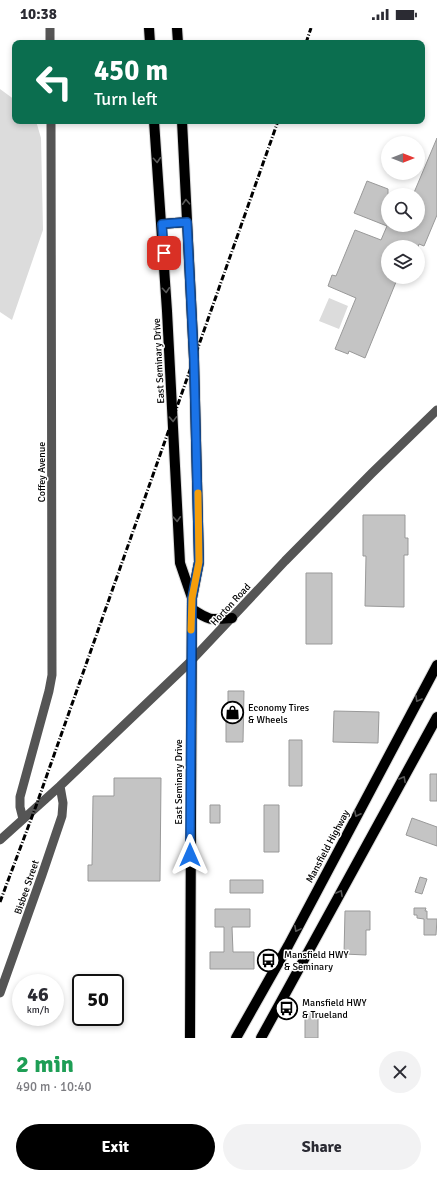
<!DOCTYPE html>
<html lang="en">
<head>
<meta charset="utf-8">
<style>
  body { margin:0; font-family:Signika,sans-serif; background:#f2f2f3; color:#2b2b33; height:100vh; display:flex; flex-direction:column; font-size:15px; white-space:nowrap }
  * { box-sizing:border-box; margin:0 }
  p { font-size:13px; color:#7c7c81 }
  .icon { flex:none; width:22px; height:22px; fill:none; stroke:currentColor; stroke-width:2; stroke-linecap:round; stroke-linejoin:round }
  .map { position:relative; height:1010px; overflow:hidden }
  .sheet { display:flex; flex-direction:column; background:#fff; flex:1 }
  .sheet>* { flex:none }
  .guide { position:absolute; left:12px; top:12px; width:413px; height:84px; border-radius:8px; box-shadow:0 2px 6px #0003; background:#0b6e4f; color:#fff; overflow:hidden }
  .needle { width:26px; rotate:90deg }
  .controls { position:absolute; left:381px; top:108px; display:grid; gap:8px }
  .controls a { display:grid; place-items:center; width:44px; height:44px; border-radius:50%; background:#fff; box-shadow:0 2px 6px #0003; font-size:20px }
  .speed { position:absolute; left:12px; top:946px; display:flex; gap:8px; font-size:20px; font-weight:700; text-align:center }
  .speed>* { display:grid; place-content:center; width:52px; height:52px; border-radius:50%; background:#fff; box-shadow:0 2px 6px #0003; line-height:1 }
  .speed small { font-size:10px; font-weight:400 }
  .speed .limit { border:2px solid #111; border-radius:6px; background:#fff; color:#111 }
  .pin { position:absolute; display:grid; place-items:center; width:34px; height:34px; color:#fff; margin:-17px; border-radius:8px; box-shadow:0 2px 6px #0006 }
  .me { position:absolute; width:44px; margin:-22px; rotate:0deg; stroke-linejoin:round; filter:drop-shadow(0 0 3px #0008) }
  .turn { display:flex; align-items:center; gap:14px; height:84px; padding:0 16px; font-size:18px }
  .turn .icon { width:52px; height:52px; stroke-width:2.5 }
  .turn b { display:block; font-size:28px; line-height:34px }
  .round { display:grid; place-items:center; flex:none; width:42px; height:42px; border-radius:21px; background:#f2f2f3 }
  .summary { display:flex; align-items:center; justify-content:space-between; height:68px; padding:0 16px }
  h1 { font-size:24px; font-weight:800; line-height:30px; color:#1e9e55 }
  .button { display:flex; gap:8px; margin-top:auto; padding:8px 16px }
  .button a { flex:1; height:46px; border-radius:24px; background:#000; color:#fff; font-size:16px; font-weight:800; line-height:46px; text-align:center }
  .button a+a { background:#f2f2f3; color:#2b2b33 }
  .status { display:flex; justify-content:space-between; align-items:center; height:28px; padding:0 20px; background:#fff; direction:ltr }
  .status svg { height:11px; fill:currentColor }
  .map>svg:first-child { display:block }
  .green { fill:#dcdcdc }
  .building { fill:#c4c4c4; stroke:#999 }
  .lines { fill:none; stroke-linecap:round; stroke-linejoin:round }
  .major-casing { stroke:#dbdbdb; stroke-width:12 }
  .minor { stroke:#555; stroke-width:9 }
  .major { stroke:#000; stroke-width:10 }
  .rail { stroke:#000; stroke-width:3; stroke-dasharray:6 2 1 2; stroke-linecap:butt }
  .oneway { stroke:#595959 }
  .route-casing { stroke:#114b97; stroke-width:10 }
  .route { stroke:#1a73e8; stroke-width:7 }
  .slow { stroke:#f59e0b; stroke-width:7 }
  .labels { text-anchor:middle; stroke-width:3; stroke-linejoin:round; paint-order:stroke }
  .street-label { font-size:10px; fill:#000; stroke:#fff }
  .poi-label { font-size:10px; fill:#000; stroke:#fff; text-anchor:start }
</style>
</head>
<body>
<div class="status"><b>10:38</b><svg viewBox="0 0 49 12"><path d="M0 12V9h3v3zM5 12V6h3v6zM10 12V3h3v9zM15 12V0h3v12zM26 1h20v11H26zM47 4h2v5h-2z"/></svg></div>
<div class="map">
<svg width="437" height="1010" viewBox="0 0 437 1010">
  <rect width="100%" height="100%" fill="#fff"/>
  <path class="green" d="M0,61l15,11v21h21l5,17 2,92 -31,90 -12,-8z
    M329,270l19,8 -9,23 -20,-8z"/>
  <path class="building" d="M437,110v77l-13,31 -5,-2 -1,3h-30v30h10l-33,81 -16,-7 -1,3 -13,-5 21,-51 -28,-12 4,-11 4,1 19,-46 26,10 6,-14 -33,-13 13,-32 21,8v36h30v-30h-5z
    M363,487h42v23h3v17h-4v52l-39,-1 1,-50h-3z
    M306,545h26v71h-26z
    M228,663h16l-1,51h-17v-34h2z
    M334,683l45,1 -1,31 -45,-1z
    M289,712h13v46h-13z
    M430,746h7v27h-7z
    M114,750h47l-1,103h-72v-16h4l1,-69h21z
    M210,777h10v18h-10z
    M264,777h15v47h-15z
    M412,790l25,9v19l-31,-11z
    M420,849l7,2 -5,15 -7,-2z
    M230,852h33v13h-33z
    M414,880h12l-1,3h2v8h10l-1,16h-12v-16l-7,-1v-3h-3z
    M215,881h35v18h-18l1,25h21v17h-44v-17h14v-25h-9z
    M345,883h25v19h-4v25l-22,-1z
    M305,985h13v25h-13z"/>
  <g class="lines">
    <defs>
      <path id="major" d="M149,0l1,15
        M177,0l1,15
        M154,93l13,190 13,252 12,35
        M182,93l12,238 5,203 -7,36 -2,440
        M162,196l25,-2
        M192,581c18,12 19,11 40,9
        M236,1010l52,-92 149,-281
        M261,1010l176,-321"/>
    </defs>
    <use href="#major" class="major-casing"/>
    <path class="minor" d="M50,0v15
      M23,791l-3,-12v-10l29,-106 3,-16 -1,-554
      M0,812l60,-54 130,-124 95,-101 87,-88 65,-63
      M0,965l42,-118 20,-59 1,-13 -3,-17"/>
    <use href="#major" class="major"/>
    <path class="rail" d="M306,15l5,-15
      M0,874l36,-96 242,-685"/>
  </g>
  <defs><path id="oneway-chevron" d="M-2-3.5L2.5 0L-2 3.5" fill="none" stroke-width="1.6" stroke-linecap="round" stroke-linejoin="round"/></defs>
  <g class="oneway">
    <use href="#oneway-chevron" transform="translate(157 132) rotate(86)"/>
    <use href="#oneway-chevron" transform="translate(186 174) rotate(-93)"/>
    <use href="#oneway-chevron" transform="translate(166 262) rotate(86)"/>
    <use href="#oneway-chevron" transform="translate(173 391) rotate(88)"/>
    <use href="#oneway-chevron" transform="translate(177 491) rotate(87)"/>
    <use href="#oneway-chevron" transform="translate(418 671) rotate(119)"/>
    <use href="#oneway-chevron" transform="translate(403 751) rotate(-61)"/>
    <use href="#oneway-chevron" transform="translate(357 786) rotate(117)"/>
    <use href="#oneway-chevron" transform="translate(340 865) rotate(-61)"/>
    <use href="#oneway-chevron" transform="translate(297 901) rotate(118)"/>
  </g>
  <g class="lines">
    <defs>
      <path id="route" d="M164,225l-2,-29 25,-2 7,137 5,203 -7,36 -2,257"/>
    </defs>
    <use href="#route" class="route-casing"/>
    <use href="#route" class="route"/>
    <path class="slow" d="M191,602l1,-32 7,-36 -1,-69"/>
  </g>
  <defs>
    <symbol id="shop-ring" viewBox="-11 -11 22 22"><circle r="9.5" fill="#fff" stroke="#000" stroke-width="1.5"/><path d="M-5-2.5h2.3a2.7 3.5 0 0 1 5.4 0H5L5.5 6h-11ZM-1.5-2.5h3a1.5 2.3 0 0 0-3 0Z" fill="#000"/></symbol>
    <symbol id="bus-ring" viewBox="-11 -11 22 22"><circle r="9.5" fill="#fff" stroke="#000" stroke-width="1.5"/><path d="M-5-6H5V4H4V6H2V4H-2V6H-4V4H-5ZM-3.5-4V0h7V-4ZM-3.5 1.2v1.5H-2V1.2ZM2 1.2v1.5H3.5V1.2Z" fill="#000"/></symbol>
  </defs>
  <g fill-rule="evenodd">
    <use href="#shop-ring" x="220" y="672" width="25" height="25"/>
    <use href="#bus-ring" x="256" y="920" width="25" height="25"/>
    <use href="#bus-ring" x="274" y="968" width="25" height="25"/>
  </g>
  <g class="labels">
    <g class="street-label">
      <text transform="translate(158 333) rotate(-93)" y="4">East Seminary Drive</text>
      <text transform="translate(41 444) rotate(-90)" y="4">Coffey Avenue</text>
      <text transform="translate(230 576) rotate(-47)" y="4">Horton Road</text>
      <text transform="translate(178 754) rotate(-90)" y="4">East Seminary Drive</text>
      <text transform="translate(327 818) rotate(-62)" y="4">Mansfield Highway</text>
      <text transform="translate(26 859) rotate(-71)" y="4">Bisbee Street</text>
    </g>
    <g class="poi-label">
      <text x="248" y="683">Economy Tires<tspan x="248" dy="12">&amp; Wheels</tspan></text>
      <text x="284" y="930">Mansfield HWY<tspan x="284" dy="12">&amp; Seminary</tspan></text>
      <text x="302" y="978">Mansfield HWY<tspan x="302" dy="12">&amp; Trueland</tspan></text>
    </g>
  </g>
</svg>
<div class="controls">
<a><svg class="needle" viewBox="-14 -14 28 28"><path d="M0-13l5 13h-10z" fill="#e53935"/><path d="M0 13l5-13h-10z" fill="#7c7c81"/></svg></a>
<a><svg class="icon" aria-label="search" viewBox="0 0 24 24"><circle cx="10" cy="10" r="6"/><path d="M15 15l6 6"/></svg></a>
<a><svg class="icon" aria-label="layers" viewBox="0 0 24 24"><path d="M12 4l9 5-9 5-9-5zM3 14l9 5 9-5"/></svg></a>
</div>
<div class="speed"><div>46<small>km/h</small></div><div class="limit">50</div></div>
<div class="pin" style="left:164px;top:225px;background:#d93025"><svg class="icon" aria-label="arrive" viewBox="0 0 24 24"><path d="M6 21V4h12l-3 4 3 4H6"/></svg></div>
<svg class="me" style="left:190px;top:827px" viewBox="-20 -20 40 40"><path d="M0-17L14 15 0 8-14 15z" fill="#1a73e8" stroke="#fff" stroke-width="4"/></svg>
<div class="guide">
<div class="turn"><svg class="icon" aria-label="left" viewBox="0 0 24 24"><path d="M17 20v-9H6M10 6l-5 5 5 5"/></svg><div><b>450 m</b>Turn left</div></div>
</div>
</div>
<section class="sheet">
<div class="summary"><div><h1>2 min</h1><p>490 m · 10:40</p></div><a class="round"><svg class="icon" aria-label="close" viewBox="0 0 24 24"><path d="M6 6l12 12M18 6L6 18"/></svg></a></div>
<div class="button"><a>Exit</a><a>Share</a></div>
</section>
</body>
</html>
